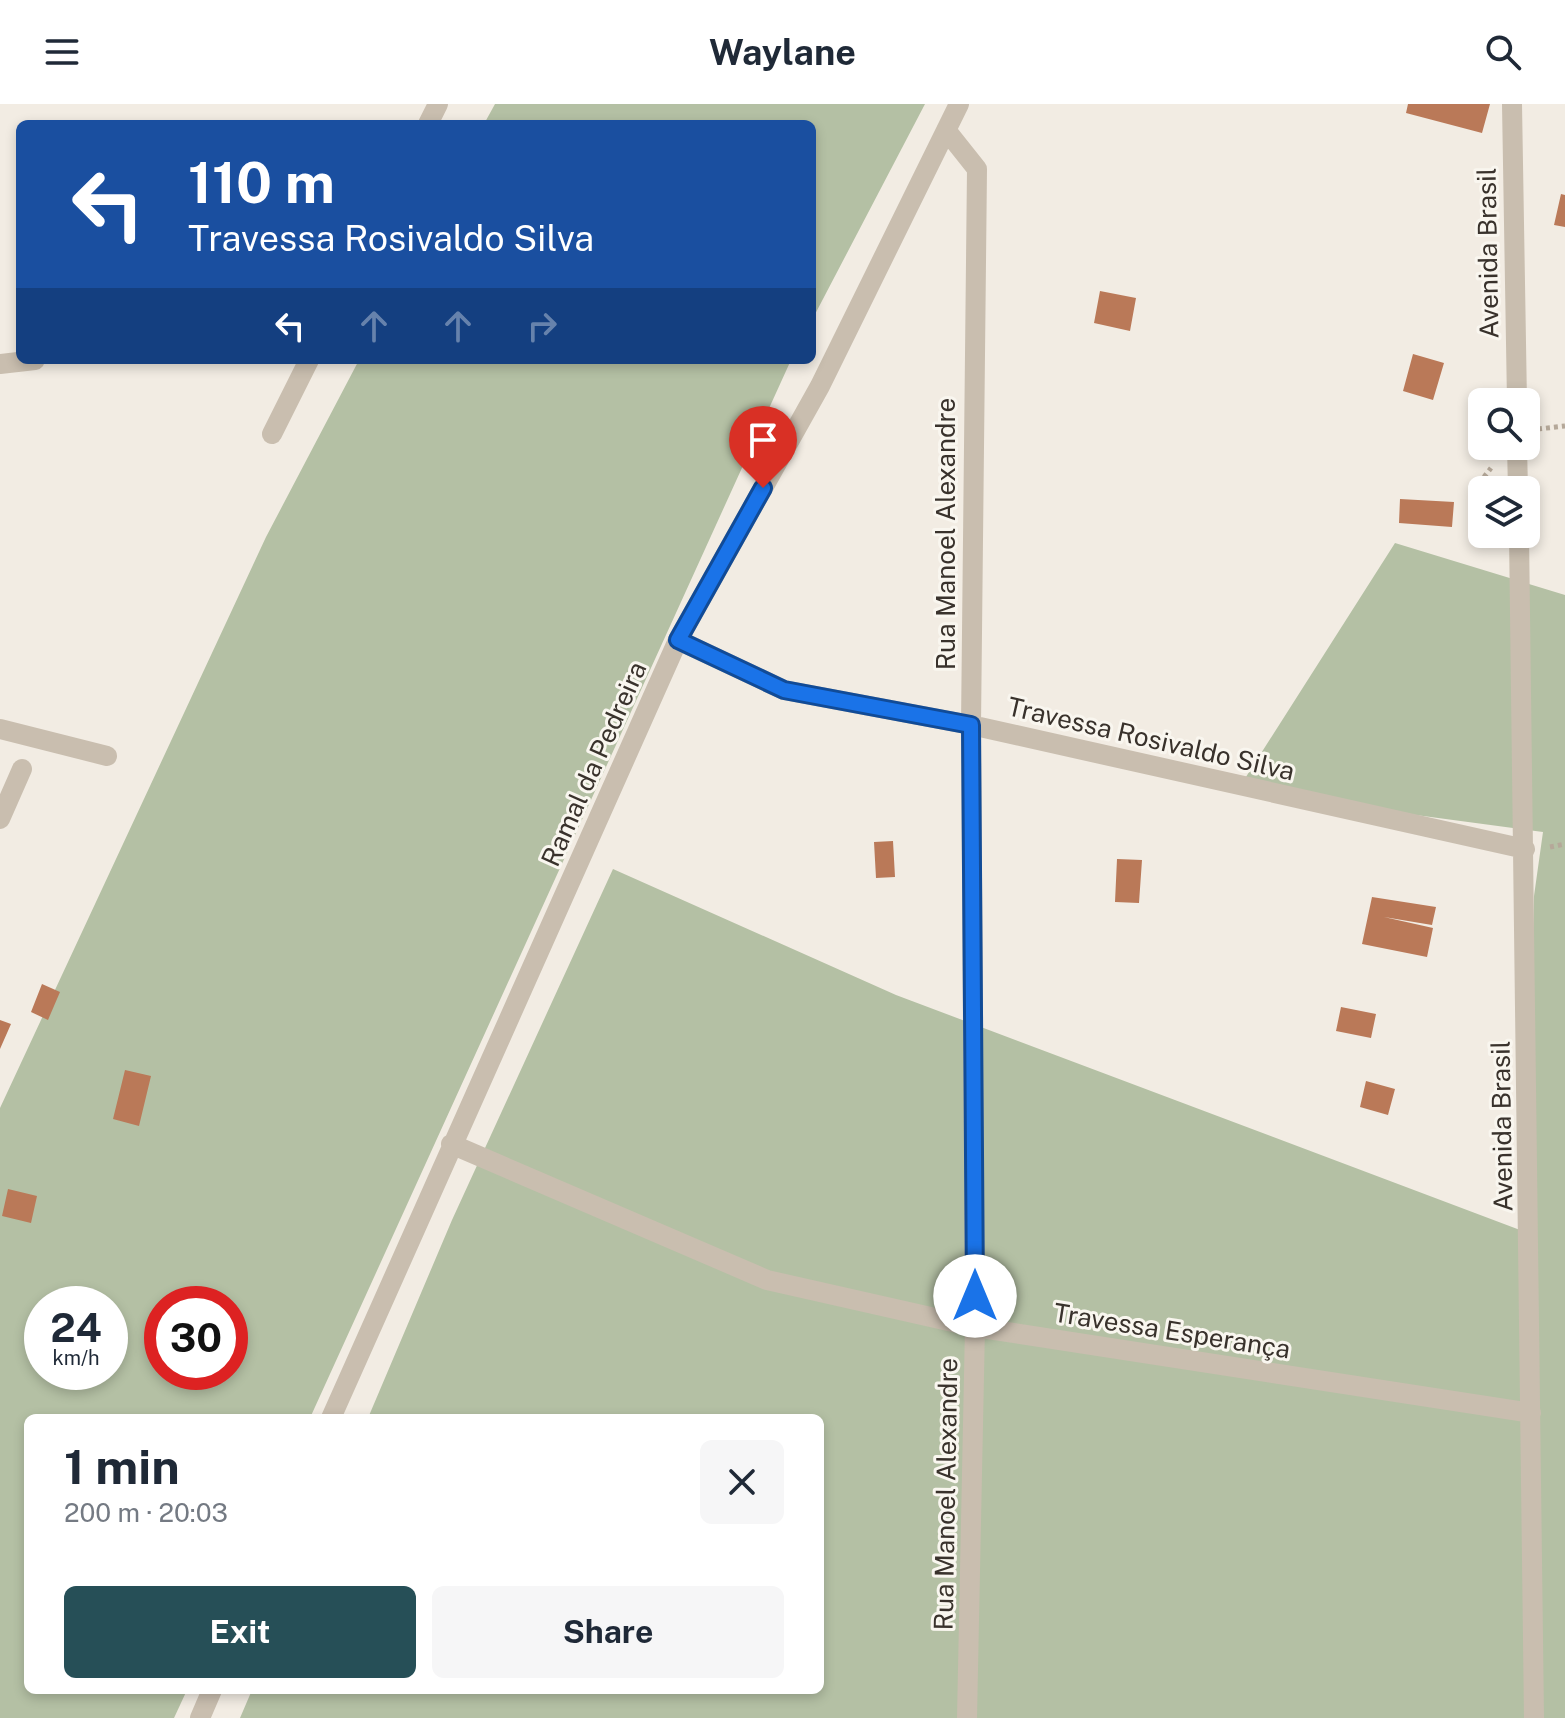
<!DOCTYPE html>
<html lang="en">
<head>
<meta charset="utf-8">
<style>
  body { margin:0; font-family:"Public Sans",sans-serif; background:#f6f6f7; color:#1f2937; height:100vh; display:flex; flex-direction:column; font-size:30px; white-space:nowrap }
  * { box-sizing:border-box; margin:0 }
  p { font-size:26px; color:#747a83 }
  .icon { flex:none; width:44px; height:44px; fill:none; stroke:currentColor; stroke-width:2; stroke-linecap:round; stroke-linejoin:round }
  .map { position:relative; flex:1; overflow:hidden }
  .drawer { position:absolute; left:24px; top:1310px; width:800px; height:280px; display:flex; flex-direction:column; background:#fff; border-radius:12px; box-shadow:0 4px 12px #0003 }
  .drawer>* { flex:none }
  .guide { position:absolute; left:16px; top:16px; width:800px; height:244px; border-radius:12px; box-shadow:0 4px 12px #0003; background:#1a4fa0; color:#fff; overflow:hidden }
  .tools { position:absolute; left:1468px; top:284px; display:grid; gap:16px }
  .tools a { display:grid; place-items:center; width:72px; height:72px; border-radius:12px; background:#fff; box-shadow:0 4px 12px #0003; font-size:40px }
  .speed { position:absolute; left:24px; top:1182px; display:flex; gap:16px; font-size:40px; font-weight:700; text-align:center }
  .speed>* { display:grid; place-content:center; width:104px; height:104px; border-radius:50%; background:#fff; box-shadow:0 4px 12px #0003; line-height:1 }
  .speed small { font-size:20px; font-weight:400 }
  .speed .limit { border:12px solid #d22; background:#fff; color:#111 }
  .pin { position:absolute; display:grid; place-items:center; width:68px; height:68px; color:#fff; margin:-82px -34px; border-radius:50% 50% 50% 0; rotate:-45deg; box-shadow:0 0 8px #0007 }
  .pin .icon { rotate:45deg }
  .me { position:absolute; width:88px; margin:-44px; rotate:0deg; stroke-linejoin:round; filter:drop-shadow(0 0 6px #0008) }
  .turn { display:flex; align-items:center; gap:28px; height:168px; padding:0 40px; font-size:36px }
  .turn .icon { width:104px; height:104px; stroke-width:2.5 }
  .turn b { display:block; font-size:56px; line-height:68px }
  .lanes { display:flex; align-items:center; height:76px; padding:0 40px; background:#0003; justify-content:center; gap:40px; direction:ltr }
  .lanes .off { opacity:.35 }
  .round { display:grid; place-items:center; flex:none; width:84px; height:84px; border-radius:12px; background:#f6f6f7 }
  .overview { display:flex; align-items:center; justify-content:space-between; height:136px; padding:0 40px }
  h1 { font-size:48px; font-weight:700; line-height:60px }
  .primary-button { display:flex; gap:16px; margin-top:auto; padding:16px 40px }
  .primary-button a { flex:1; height:92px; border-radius:12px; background:#264f57; color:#fff; font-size:32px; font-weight:700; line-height:92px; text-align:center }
  .primary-button a+a { background:#f6f6f7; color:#1f2937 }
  header { display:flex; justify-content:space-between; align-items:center; height:104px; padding:0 40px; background:#fff; font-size:36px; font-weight:700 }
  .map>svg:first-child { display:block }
  .green { fill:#b4c0a4; fill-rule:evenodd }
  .building { fill:#ba7958 }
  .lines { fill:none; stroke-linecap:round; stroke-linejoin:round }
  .path { stroke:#b5a899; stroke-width:5; stroke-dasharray:4 4; stroke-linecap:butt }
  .street { stroke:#c9beaf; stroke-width:20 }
  .route-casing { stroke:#114b97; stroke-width:20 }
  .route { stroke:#1a73e8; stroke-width:14 }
  .labels { text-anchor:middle; stroke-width:6; stroke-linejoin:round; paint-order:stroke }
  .street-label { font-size:26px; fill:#39322c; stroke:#f9f6ef }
</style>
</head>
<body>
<header><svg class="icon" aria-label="menu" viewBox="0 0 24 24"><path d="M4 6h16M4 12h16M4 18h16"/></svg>Waylane<svg class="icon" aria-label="search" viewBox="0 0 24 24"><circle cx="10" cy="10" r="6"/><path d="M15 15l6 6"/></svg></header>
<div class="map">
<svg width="1565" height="1614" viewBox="0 0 1565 1614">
  <rect width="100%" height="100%" fill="#f2ece3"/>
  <path class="green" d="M495,0h430l-113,216v-196h-328z
    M359,256h432l-481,1058h-282v272h159l-13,28h-174v-610l266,-571zM42,1200h68v68h-68zM162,1200h68v68h-68z
    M1395,439l170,52v1123h-1325l12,-28h568v-272h-452l84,-198 161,-351 283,126 632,238 6,-337 9,-64 -306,-41z"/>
  <path class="building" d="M1408,0h82l-8,29 -76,-20z
    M1561,90l4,1v32l-11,-2z
    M1100,187l36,7 -6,33 -36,-8z
    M1413,250l31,9 -11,37 -30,-9z
    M1400,395l54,3 -2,25 -53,-4z
    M893,737l2,36 -19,1 -2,-36z
    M1117,755l25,1 -3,43 -24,-1z
    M1372,793l64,10 -4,18 -48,-8 49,11 -6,29 -65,-13z
    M42,880l18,8 -12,28 -17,-8z
    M1341,903l35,7 -5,24 -35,-7z
    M0,916l11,4 -11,25z
    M125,966l26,6 -12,50 -26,-7z
    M1366,977l29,8 -7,26 -28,-8z
    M8,1085l29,7 -6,27 -29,-7z"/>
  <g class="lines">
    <path class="path" d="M1478,302l4,2
      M1538,325l27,-3
      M1484,373l7,-9
      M1550,743l15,-3"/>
    <path class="street" d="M1512,0l5,298
      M428,20l10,-20
      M946,26l31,39 -6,556 4,602 -8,391
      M0,260l35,-4
      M272,330l37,-74
      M1517,342l1,44
      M1519,430l15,1184
      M678,536l106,50 187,35 554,124
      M0,625l107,27
      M0,715l22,-50
      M451,1040l316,136 208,47 556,86
      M331,1314l347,-778 142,-254 139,-282
      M200,1614l12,-28"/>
  </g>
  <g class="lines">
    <defs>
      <path id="route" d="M763,384l-85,152 106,50 187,35 4,571"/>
    </defs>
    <use href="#route" class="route-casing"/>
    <use href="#route" class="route"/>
  </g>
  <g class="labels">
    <g class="street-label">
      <text transform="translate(1488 149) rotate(-91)" y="9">Avenida Brasil</text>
      <text transform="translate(946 430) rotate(-90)" y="9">Rua Manoel Alexandre</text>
      <text transform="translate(1151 635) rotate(13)" y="9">Travessa Rosivaldo Silva</text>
      <text transform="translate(594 660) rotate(-66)" y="9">Ramal da Pedreira</text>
      <text transform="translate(1502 1022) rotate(-91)" y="9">Avenida Brasil</text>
      <text transform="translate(1172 1227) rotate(9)" y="9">Travessa Esperança</text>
      <text transform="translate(946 1390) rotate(-89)" y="9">Rua Manoel Alexandre</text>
    </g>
  </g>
</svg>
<div class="tools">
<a><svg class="icon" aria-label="search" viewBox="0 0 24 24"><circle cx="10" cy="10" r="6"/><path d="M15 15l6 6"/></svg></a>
<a><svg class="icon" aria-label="layers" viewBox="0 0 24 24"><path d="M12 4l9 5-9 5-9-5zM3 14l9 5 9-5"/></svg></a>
</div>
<div class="speed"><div>24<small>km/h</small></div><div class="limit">30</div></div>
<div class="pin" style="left:763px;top:384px;background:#d93025"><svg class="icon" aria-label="arrive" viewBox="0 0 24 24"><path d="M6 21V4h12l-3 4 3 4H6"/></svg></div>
<svg class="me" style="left:975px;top:1192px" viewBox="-20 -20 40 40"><circle r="19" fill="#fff"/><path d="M0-13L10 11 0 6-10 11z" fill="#1a73e8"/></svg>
<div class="guide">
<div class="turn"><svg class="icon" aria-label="left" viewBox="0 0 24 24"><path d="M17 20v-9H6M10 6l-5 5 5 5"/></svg><div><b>110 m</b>Travessa Rosivaldo Silva</div></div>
<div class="lanes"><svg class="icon" aria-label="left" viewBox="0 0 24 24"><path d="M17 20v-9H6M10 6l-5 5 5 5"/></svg><svg class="icon off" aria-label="ahead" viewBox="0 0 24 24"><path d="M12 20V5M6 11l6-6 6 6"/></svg><svg class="icon off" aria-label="ahead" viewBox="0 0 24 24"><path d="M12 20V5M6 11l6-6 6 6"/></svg><svg class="icon off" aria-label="right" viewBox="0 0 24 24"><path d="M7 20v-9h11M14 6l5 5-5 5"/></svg></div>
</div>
<section class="drawer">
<div class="overview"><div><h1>1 min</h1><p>200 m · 20:03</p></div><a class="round"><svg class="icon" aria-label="close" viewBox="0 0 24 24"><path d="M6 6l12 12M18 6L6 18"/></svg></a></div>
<div class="primary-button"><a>Exit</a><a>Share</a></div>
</section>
</div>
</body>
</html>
